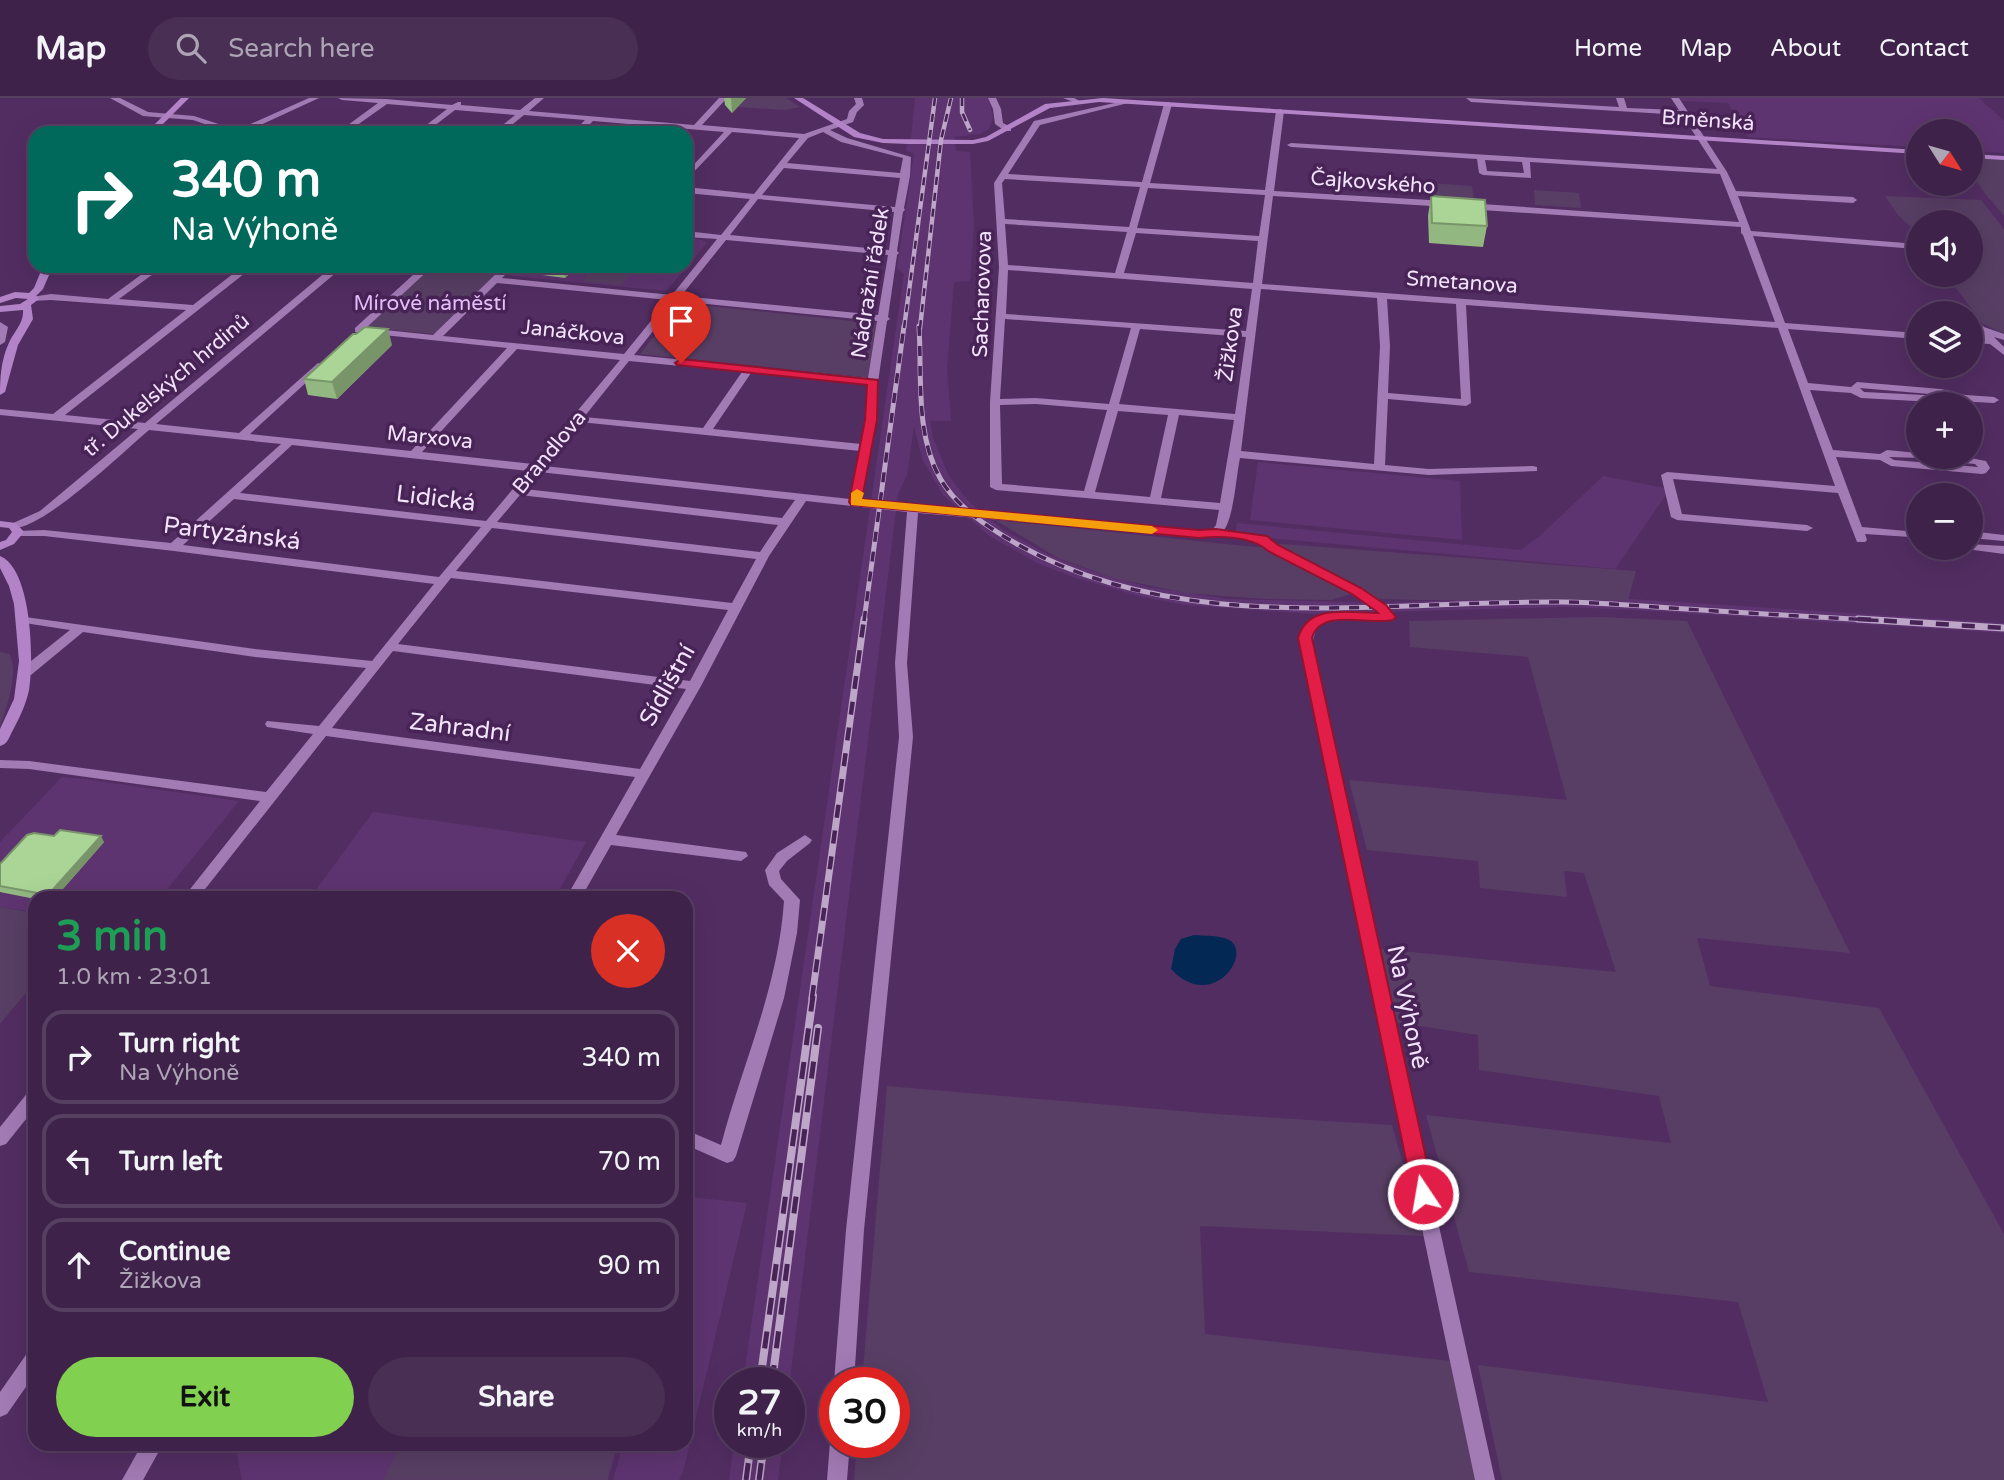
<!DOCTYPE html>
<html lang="en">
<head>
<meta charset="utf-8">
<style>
  body { margin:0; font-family:"Varela Round",sans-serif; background:#492f54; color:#f1f3f6; height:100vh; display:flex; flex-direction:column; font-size:26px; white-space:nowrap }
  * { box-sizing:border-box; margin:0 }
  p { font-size:23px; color:#ada4b5 }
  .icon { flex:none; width:38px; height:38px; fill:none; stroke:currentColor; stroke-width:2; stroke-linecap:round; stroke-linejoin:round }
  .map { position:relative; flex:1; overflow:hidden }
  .side { position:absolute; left:28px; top:793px; width:665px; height:560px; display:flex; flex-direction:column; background:#3e224a; border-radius:21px; box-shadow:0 7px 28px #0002,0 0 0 2px #573f62 }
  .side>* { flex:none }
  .guide { position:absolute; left:28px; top:28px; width:665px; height:147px; border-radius:21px; box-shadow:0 7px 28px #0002,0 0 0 2px #573f62; background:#00695c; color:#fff; overflow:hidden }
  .needle { width:46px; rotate:127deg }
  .controls { position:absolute; left:1906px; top:21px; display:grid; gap:14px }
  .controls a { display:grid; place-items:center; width:77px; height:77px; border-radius:50%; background:#3e224a; box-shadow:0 7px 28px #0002,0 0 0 2px #573f62; font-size:35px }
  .speed { position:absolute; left:714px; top:1269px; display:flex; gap:14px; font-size:35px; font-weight:700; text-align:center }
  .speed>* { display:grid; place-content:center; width:91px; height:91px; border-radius:50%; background:#3e224a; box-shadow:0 7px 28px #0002,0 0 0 2px #573f62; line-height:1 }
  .speed small { font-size:18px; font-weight:400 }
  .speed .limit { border:10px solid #d22; background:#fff; color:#111 }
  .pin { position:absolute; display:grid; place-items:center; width:60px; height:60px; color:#fff; margin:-72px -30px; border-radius:50% 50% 50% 0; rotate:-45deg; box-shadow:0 0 7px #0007 }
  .pin .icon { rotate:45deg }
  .me { position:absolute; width:77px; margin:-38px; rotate:348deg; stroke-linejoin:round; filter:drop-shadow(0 0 5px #0008) }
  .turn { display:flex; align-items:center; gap:24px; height:147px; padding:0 28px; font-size:32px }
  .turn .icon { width:91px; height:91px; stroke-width:2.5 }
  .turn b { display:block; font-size:49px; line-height:60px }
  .round { display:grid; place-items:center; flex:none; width:74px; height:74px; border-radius:37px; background:#492f54 }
  .head { display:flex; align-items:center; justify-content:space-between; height:119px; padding:0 28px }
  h1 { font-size:42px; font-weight:700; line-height:52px; color:#1e9e55 }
  .action { display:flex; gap:14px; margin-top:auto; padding:14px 28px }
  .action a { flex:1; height:80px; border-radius:42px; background:#82d04f; color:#111; font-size:28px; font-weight:700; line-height:80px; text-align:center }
  .action a+a { background:#492f54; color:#f1f3f6 }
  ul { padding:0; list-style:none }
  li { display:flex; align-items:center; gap:21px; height:94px; margin:0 14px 10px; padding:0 14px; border:4px solid #573f62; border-radius:21px }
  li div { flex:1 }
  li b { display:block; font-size:26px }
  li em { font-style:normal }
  header { display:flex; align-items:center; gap:42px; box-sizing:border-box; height:98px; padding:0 35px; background:#3e224a; border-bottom:2px solid #573f62 }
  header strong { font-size:33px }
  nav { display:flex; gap:38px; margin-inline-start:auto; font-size:24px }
  .search { width:490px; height:63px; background:#492f54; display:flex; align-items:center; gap:18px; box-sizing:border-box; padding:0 24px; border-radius:38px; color:#ada4b5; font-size:26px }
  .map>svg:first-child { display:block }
  .built { fill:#5e3470 }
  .green { fill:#583e64 }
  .water { fill:#022853 }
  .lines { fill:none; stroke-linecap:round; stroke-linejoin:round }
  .street { fill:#a27ab4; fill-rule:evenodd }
  .secondary { fill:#b284c7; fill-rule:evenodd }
  .rail-far3-casing { stroke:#bda6c8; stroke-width:4.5 }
  .rail-far2-casing { stroke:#bda6c8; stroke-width:5 }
  .rail-far1-casing { stroke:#bda6c8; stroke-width:7 }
  .rail-casing { stroke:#bda6c8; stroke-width:8 }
  .rail-far3 { stroke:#472356; stroke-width:2.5; stroke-dasharray:8; stroke-linecap:butt }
  .rail-far2 { stroke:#472356; stroke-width:3.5; stroke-dasharray:10; stroke-linecap:butt }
  .rail-far1 { stroke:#472356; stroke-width:4.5; stroke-dasharray:13; stroke-linecap:butt }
  .rail { stroke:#472356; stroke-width:5; stroke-dasharray:17; stroke-linecap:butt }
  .wall { fill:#93b781 }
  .shaded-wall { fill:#789569 }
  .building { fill:#abd596; stroke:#789569; stroke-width:2 }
  .route { fill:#e11d48; stroke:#92132f; stroke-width:2 }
  .slow { fill:#f59e0b }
  .labels { text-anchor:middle; stroke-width:7; stroke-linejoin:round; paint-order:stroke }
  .far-street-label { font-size:21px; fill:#f3e2fb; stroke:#472356 }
  .far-park-label { font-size:21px; fill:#e7bdfa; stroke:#472356 }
  .street-label { font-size:24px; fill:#f3e2fb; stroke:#472356 }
</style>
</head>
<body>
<header>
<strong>Map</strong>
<div class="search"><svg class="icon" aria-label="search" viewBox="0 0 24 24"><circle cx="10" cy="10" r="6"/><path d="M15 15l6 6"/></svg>Search here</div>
<nav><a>Home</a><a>Map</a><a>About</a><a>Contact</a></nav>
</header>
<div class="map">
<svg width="2004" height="1382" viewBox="0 0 2004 1382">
  <rect width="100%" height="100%" fill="#522d62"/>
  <path class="built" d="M915,0h74l4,20 -4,11 -9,5 -25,3 1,14 14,1 4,72 -4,57 -16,1 -7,86 4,53h-21l3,17 16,38 21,27 32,26 47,26 34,13 65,19 80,12 151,4 182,-7 70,3 373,24v10l-369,-23 -70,-3 -254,7 -127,-9 -42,-8 -69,-20 -36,-14 -49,-28 -45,-40 -21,-36 -8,-33 -7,49 -9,19 -109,894v-6h-46l161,-1108 -7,-6 17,-115 -8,-2 1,-10 4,-3z
    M1680,0h299l25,23v32l-33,-2 -1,-20h-52v16l-170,-10 -20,-34 -46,-2z
    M686,140l16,2 5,3 -41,48 -155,-15 11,-10h164z
    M1258,364l202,19 2,59 -212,-20z
    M1603,378l67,13 -55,80 -380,-34 2,-12 284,27 20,-15z
    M62,679l22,2 155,22 -79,97h-125v14l-35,-5v-65z
    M373,714l213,30 -31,56h-245z
    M690,1099l57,6 -64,269 -4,8h-66l10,-36h63v-232z
    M734,1344h49l-5,38h-49z
    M235,1346h383l-10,36h-366z"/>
  <path class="green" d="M732,0h54l14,9 -16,3 -60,-4z
    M1970,60l34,2v56c-14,-18 -33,-34 -34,-58z
    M1429,85l43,3 2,15 -44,-3z
    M1534,92l45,3 2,15 -46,-3z
    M1885,98l96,4 23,29v105l-21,-10 -37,-49h24v-53h-52v12l-20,-19z
    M433,168h72l-71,68 -69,-7z
    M591,173l39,4 -9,10 -39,-4z
    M680,205l200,21 -8,54 -232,-24z
    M995,422l260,27 28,-3 353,27 -8,29h-207l-38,-1 -29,-6 -23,7 -66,-1 -80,-6 -71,-15 -56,-20z
    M1601,519l86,4 163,332 -153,-15 13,48 169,22 125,226v246h-502l-24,-115 290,37 -30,-100 -269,-30 -43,-157 245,28 -12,-47 -180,-26 -1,-35 -84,-13 -14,-73 236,23 -32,-99 -20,-2 3,26 -87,-9 -2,-27 -111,-11 -18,-70 218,20 -39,-143 -118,-10 -1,-26z
    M0,554l9,2c11,15 -3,56 -9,73z
    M0,809l35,6v69l-35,42z
    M887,988l329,28 176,11 31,111 -223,-10 5,108 245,27 26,119h-622l3,-38h37v-60h-32z
    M401,1346h215l-9,36h-224z"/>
  <path class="water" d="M1194,837c11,1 30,0 38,7 18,17 -22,69 -61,27l4,-20 6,-10z"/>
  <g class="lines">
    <path class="street" d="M110,0h10l28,14 46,4 43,14 72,-32h10l-76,35h-12l-38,-13 -50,-4z
      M338,0l48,1 66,6 6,-3h3v3l59,5 15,-12h9l-15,13 165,14 25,-27h8l-25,27 102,9 43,-15 2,-8 7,-7 -2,-6h8l2,7 -7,7 -4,10 -23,8 17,8 64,19 -1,19 -6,32 1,2 -2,2 -6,39 2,2 -2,2 -9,62 2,2 -3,2 -9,61 -6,66 -11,52 338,31 13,-1 4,-5 3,-15 -223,-20 -6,-3v-85l9,-135 -5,-84 40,-62 94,-21 4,2 -92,23 -32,49 134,8 22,-78 4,-2 4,2 -22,79 115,7 11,-79 4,-2 4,2 -10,80 173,10 4,3 -4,3 -174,-11 -11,88 513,38 -32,-87 -2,-2v-6l-274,-18 -4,-3 4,-3 272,19 -19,-48 -190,-12 1,16 -48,-3 -4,-2 -2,-14 -186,-12 -4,-2 4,-2 426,26 -35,-54 -211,-13 -5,-4 153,9 -3,-9h8l3,10 52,2 -8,-12h8l48,74 9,19 117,6 4,3 -4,3 -115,-7 13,35 167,13 -2,5 -163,-13 32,87 133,10v6l-130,-10 20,54 43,4 6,-5 84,7 10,2 2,3 41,3 5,3 -5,3 -38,-2 -5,2 -90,-5 -10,-5 -41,-3 23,60 47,4 7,-4 31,3v4h5l-1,1 -33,-1 5,3 84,7 -3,-3 -43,-4 -5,-3h38l21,4 4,7 -4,5 -4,1 -91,-8 -11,-6 -44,-3 26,70 56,5v12l-4,-2 -4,-5 -45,-3 2,6 -2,2h-8l-19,-49 -165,-14 9,35 125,11 6,3 -6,3 -130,-11 -6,-3 -10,-42 6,-3 168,14 -57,-158 -312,-23 5,98 -5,3 -78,-7 -3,66 44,4 104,-3 4,1v4l-108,4 -189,-17c-4,19 -6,58 -16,72l23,3 23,8 109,58 15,18c-23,17 -79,-26 -82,33l183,830h-20l-175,-830c2,-46 42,-40 78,-37l-7,-8 -110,-60c-20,-8 -40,-9 -62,-8l-281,-24 -11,150 6,74 -49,493 -10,152h-20l12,-152 53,-493 -4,-74 12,-151 -101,-11 -37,55 -68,130 -85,149 130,17 2,4 -7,5 -130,-16 -30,53h-15l69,-121 -309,-41 -128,162h-15l77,-97 -231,-32 -29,-1v-8l29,1 237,31 47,-58 -46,-7 -2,-3 2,-3 52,5 47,-58 -111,-11 -172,-25 -52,43 -5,1 -6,-4 1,-3 49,-39 -52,-8 -2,-3 2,-3 237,33 117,12 62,-77 -260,-33 -130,-15h-31v-4l4,-1 27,-1 127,13 110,-99 -132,-14c-25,21 -108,102 -138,98v-4l29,-13 98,-82 -138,-14v-6l53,5 133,-104 -135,-10 -20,1v-4l20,-3 57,5 45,-33h11l-45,33 74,6 50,-39h11l-189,149 80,8 188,-157h11l-188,158 83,9 79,-70 4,1v4l-72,66 161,17 96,-103 -152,-16v-4l59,-54 -56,-5 -5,-3 66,3 4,-3h10l-67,62 67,7 71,-69h10l-12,12 170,17 45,-56 -31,-2v-6l35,4 29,-36 -64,-6v-6l68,7 45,-56 -67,-6 -46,48v-7l38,-41 -131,-11 -12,12h-9l13,-13 -61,-5 -22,18h-9l22,-18 -60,-5 -30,23h-9l31,-24 -60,-5 -41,29h-9l41,-30 -36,-3zM823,34l18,10 62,16 -3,15 -113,-10 21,-25zM1485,62l37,2 2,11 -37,-2zM784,70l116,10 -5,29 -133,-12zM1005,81l135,8 -11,40 -124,-8 -3,-36zM1148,90l117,7 -6,41 -122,-8zM758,101l136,13 -5,38 -159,-15zM1005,126l122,8 -12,41 -107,-8zM1136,135l122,8 -5,42 -129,-10zM726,142l162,15 -10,60 -197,-19zM1008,172l244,19 -6,42 -240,-17zM497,185l171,17 -44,54 -181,-18zM1261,191l116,9 3,48 -6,118 -133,-13zM1387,201l69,5 5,95 -73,-6 2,-47zM677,203l200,20 -9,57 -234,-23zM1005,221l126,9 -22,76 -73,-6 -36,1zM1140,231l106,8 -11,77 -116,-10zM517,251l103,11 -87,104 -111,-12zM629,263l113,11 -39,56 -119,-11zM751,275l117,12 -2,35 -5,24 -148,-15zM1860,290l81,7 3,1 -80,-4zM1036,306l71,6 -23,81 -82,-7 -2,-79zM1118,313l50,4 -18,82 -55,-5zM1179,317l55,5 -14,83 -59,-5zM580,324l280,29 -10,48 -306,-33zM292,347l236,26 -42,50 -246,-28zM539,374l256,28 -13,18 -257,-29zM520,397l258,30 -18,27 -263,-30zM234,401l247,28 -42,50 -256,-32zM492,430l264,31 -24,44 -276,-32zM451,480l277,32 -38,71 -292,-37zM393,553l293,38 -46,80 -308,-41z
      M988,0h8l5,11 2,14 8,4v4h-6l-10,-7 -2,-15z
      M1063,0h11l6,3 -4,2z
      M1970,216l14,13 20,7v6l-10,-3 10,10v8l-14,-11 -20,-1v-6l13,1 -13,-15z
      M0,224l8,5 -3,15 -5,3z
      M1970,433l34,4v6l-34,-3z
      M1970,446l34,2v8l-38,-5 -1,-1h5z
      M805,737l7,5 -2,3 -23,18 -8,10 2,8 19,21 -3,33 -13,65 -48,158 -3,5 -6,2 -41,-18v-15l35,15c22,-83 57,-157 63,-244l-15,-16 -4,-15 12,-17z
      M35,991v19l-29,36 -6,2v-19l29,-36z
      M35,1251v25l-28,40 -7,3v-25l28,-40z
      M833,1337h2v7h15l-3,38h-20l3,-38z
      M149,1346l6,2 3,7 -15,27h-21l19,-34z"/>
    <path class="secondary" d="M181,0h8l-35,35h-8z
      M794,0h9l57,35 23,6 90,1 13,-3 59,-33 58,-6 815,52v4l-819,-52 -49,6 -62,33 -15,3h-65l-25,-1 -29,-6z
      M1970,56l34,2v4l-34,-2z
      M43,168h10l-10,23 -7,7 3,3 -8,6 2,14 -15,26 -13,47 -5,3c0,-17 1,-34 8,-50 5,-13 16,-21 15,-35l-23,2v-6l20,-2 8,-5 -12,-1 -16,5v-6l15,-5 14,1 5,-5z
      M0,423l16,2 8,9 -10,12 -14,6v-8l6,-2 6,-8 -3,-4 -9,-1z
      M0,458c32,13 34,104 29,134 -3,14 -9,27 -16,40 -4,7 -5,14 -13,16v-17l14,-30 5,-38 -5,-57 -5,-18 -9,-18z"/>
    <defs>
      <path id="rail-far3" d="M962,0v14l8,18
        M904,230l31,-230
        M920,230l21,-188 10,-42"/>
      <path id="rail-far2" d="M919,228c3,48 -4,108 21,152 16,29 49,50 77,66 166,94 364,56 545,58 36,0 73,4 109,6 72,5 145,9 217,13
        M864,523l40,-295"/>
      <path id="rail-far1" d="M1858,521l146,9
        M812,900l52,-379"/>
      <path id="rail" d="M760,1284l53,-386
        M772,1284l46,-354
        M746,1382l5,-38
        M759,1382l5,-38"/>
    </defs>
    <use href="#rail-far3" class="rail-far3-casing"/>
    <use href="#rail-far2" class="rail-far2-casing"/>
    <use href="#rail-far1" class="rail-far1-casing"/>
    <use href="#rail" class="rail-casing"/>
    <use href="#rail-far3" class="rail-far3"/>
    <use href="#rail-far2" class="rail-far2"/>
    <use href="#rail-far1" class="rail-far1"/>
    <use href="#rail" class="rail"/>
  </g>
  <path class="wall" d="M724,0h22l-14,15 -7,-8z
    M1431,98l56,30 -4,21 -54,-4 -1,-27z
    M541,168h43l-8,8h-7l-4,4 -23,-3z
    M392,247l-55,54 -29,-4 -4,-16z
    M104,744l-49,56 -20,1 -35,-7v-28z"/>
  <path class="shaded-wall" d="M731,0h15l-14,15z
    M563,168h5l1,8 -4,4z
    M575,168h9l-8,8z
    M388,231l4,16 -55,54 -5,-17z
    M101,738l3,6 -49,56h-5l-2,-3z"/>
  <path class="building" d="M1431,98l54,4 2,26 -55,-3z
    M365,229l23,2 -56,53 -28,-3 49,-45h3z
    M60,732l41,6 -53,59 -48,-9v-22l27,-29 7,-2 20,3z"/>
  <path class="route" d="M681,261l197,21 -1,40 -15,79 337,31 17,-1 51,7 11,9 83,43 25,17 10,12 -3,3c-23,6 -72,-13 -81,18l122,556 -3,6 -8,2 -7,-2 -3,-6 -115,-556c10,-35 51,-25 80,-25l-2,-2 -24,-17 -84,-43c-17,-15 -47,-15 -69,-13l-348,-33 -2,-3 16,-82 2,-35 -190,-20 -2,-2z"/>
  <path class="slow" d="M857,391l7,4 -2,6 290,27 6,4 -6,4 -301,-29v-12z"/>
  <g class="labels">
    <g class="far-street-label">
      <text transform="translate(1708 22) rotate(4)" y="7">Brněnská</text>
      <text transform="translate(1373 84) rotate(4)" y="7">Čajkovského</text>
      <text transform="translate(1462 184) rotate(4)" y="7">Smetanova</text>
      <text transform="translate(870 185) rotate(-81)" y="7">Nádražní řádek</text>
      <text transform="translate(982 196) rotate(-88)" y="7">Sacharovova</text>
      <text transform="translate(573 234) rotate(6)" y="7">Janáčkova</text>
      <text transform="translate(1230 246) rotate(-82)" y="7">Žižkova</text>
      <text transform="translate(166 287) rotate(-40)" y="7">tř. Dukelských hrdinů</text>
      <text transform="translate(430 339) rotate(6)" y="7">Marxova</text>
      <text transform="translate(549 354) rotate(-50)" y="7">Brandlova</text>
    </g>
    <g class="far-park-label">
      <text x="430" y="212">Mírové náměstí</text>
    </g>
    <g class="street-label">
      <text transform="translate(436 400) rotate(7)" y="8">Lidická</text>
      <text transform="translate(232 435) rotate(7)" y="8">Partyzánská</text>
      <text transform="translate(667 587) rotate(-61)" y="8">Sídlištní</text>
      <text transform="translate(460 629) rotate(7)" y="8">Zahradní</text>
      <text transform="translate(1408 909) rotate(78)" y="8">Na Výhoně</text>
    </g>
  </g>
</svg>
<div class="controls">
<a><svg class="needle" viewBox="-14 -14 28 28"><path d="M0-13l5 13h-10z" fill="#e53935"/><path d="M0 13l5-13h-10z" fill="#ada4b5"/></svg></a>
<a><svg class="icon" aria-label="sound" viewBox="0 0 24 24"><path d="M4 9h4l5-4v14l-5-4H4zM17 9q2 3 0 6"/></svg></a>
<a><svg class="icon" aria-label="layers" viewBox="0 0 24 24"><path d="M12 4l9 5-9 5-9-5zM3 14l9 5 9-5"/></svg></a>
<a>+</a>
<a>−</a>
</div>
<div class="speed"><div>27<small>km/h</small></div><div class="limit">30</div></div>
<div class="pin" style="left:681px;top:265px;background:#d93025"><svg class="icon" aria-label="arrive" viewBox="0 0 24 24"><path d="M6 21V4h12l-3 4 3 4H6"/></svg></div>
<svg class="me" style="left:1423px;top:1096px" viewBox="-20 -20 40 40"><circle r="17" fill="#e11d48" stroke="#fff" stroke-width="3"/><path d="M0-11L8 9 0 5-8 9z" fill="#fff"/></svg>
<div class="guide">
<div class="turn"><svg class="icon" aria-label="right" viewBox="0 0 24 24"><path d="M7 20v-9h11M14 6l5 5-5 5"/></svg><div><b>340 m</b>Na Výhoně</div></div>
</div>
<section class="side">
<div class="head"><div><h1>3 min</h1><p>1.0 km · 23:01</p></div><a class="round" style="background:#d93025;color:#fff"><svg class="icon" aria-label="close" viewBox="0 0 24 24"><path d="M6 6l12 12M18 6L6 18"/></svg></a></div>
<ul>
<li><svg class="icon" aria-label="right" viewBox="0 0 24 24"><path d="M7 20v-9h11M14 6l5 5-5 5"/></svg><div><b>Turn right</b><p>Na Výhoně</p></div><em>340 m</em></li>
<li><svg class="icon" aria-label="left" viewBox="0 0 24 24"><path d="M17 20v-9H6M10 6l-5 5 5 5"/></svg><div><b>Turn left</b></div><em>70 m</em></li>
<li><svg class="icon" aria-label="ahead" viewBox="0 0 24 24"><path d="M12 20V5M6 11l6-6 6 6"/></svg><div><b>Continue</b><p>Žižkova</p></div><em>90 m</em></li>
</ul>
<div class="action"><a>Exit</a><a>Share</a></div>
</section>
</div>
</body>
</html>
